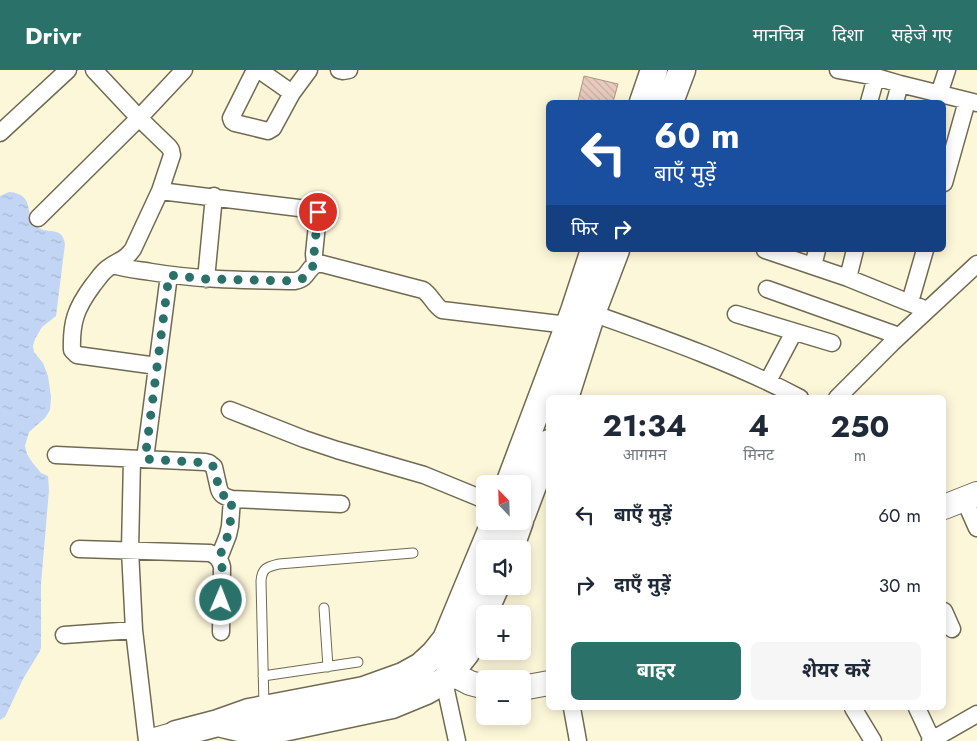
<!DOCTYPE html>
<html lang="hi">
<head>
<meta charset="utf-8">
<style>
  body { margin:0; font-family:Jost,"Noto Sans Devanagari",sans-serif; background:#f6f6f7; color:#1f2937; height:100vh; display:flex; flex-direction:column; font-size:19px; white-space:nowrap }
  * { box-sizing:border-box; margin:0 }
  p { font-size:16px; color:#747a83 }
  .icon { flex:none; width:28px; height:28px; fill:none; stroke:currentColor; stroke-width:2; stroke-linecap:round; stroke-linejoin:round }
  .map { position:relative; flex:1; overflow:hidden }
  .panel { position:absolute; left:546px; top:325px; width:400px; height:315px; display:flex; flex-direction:column; background:#fff; border-radius:8px; box-shadow:0 2px 12px #0003 }
  .panel>* { flex:none }
  .top-card { position:absolute; left:546px; top:30px; width:400px; height:152px; border-radius:8px; box-shadow:0 2px 12px #0003; background:#1a4fa0; color:#fff; overflow:hidden }
  .needle { width:32px; rotate:337deg }
  .buttons { position:absolute; left:476px; top:405px; display:grid; gap:10px }
  .buttons a { display:grid; place-items:center; width:55px; height:55px; border-radius:8px; background:#fff; box-shadow:0 2px 12px #0003; font-size:25px }
  .pin { position:absolute; display:grid; place-items:center; width:42px; height:42px; color:#fff; margin:-21px; border:2px solid #fff; border-radius:50%; box-shadow:0 1px 5px #0007 }
  .me { position:absolute; width:55px; margin:-28px; rotate:1deg; stroke-linejoin:round; filter:drop-shadow(0 0 4px #0008) }
  .turn { display:flex; align-items:center; gap:18px; height:105px; padding:0 25px; font-size:22px }
  .turn .icon { width:65px; height:65px; stroke-width:2.5 }
  .turn b { display:block; font-size:35px; line-height:42px }
  .then { display:flex; align-items:center; height:48px; padding:0 25px; background:#0003; gap:10px; font-size:19px }
  .eta { display:flex; justify-content:space-evenly; align-items:center; height:85px; text-align:center }
  .eta b { font-size:30px; font-weight:700; line-height:35px }
  .primary-button { display:flex; gap:10px; margin-top:auto; padding:10px 25px }
  .primary-button a { flex:1; height:58px; border-radius:8px; background:#2a7169; color:#fff; font-size:20px; font-weight:700; line-height:58px; text-align:center }
  .primary-button a+a { background:#f6f6f7; color:#1f2937 }
  ul { padding:0; list-style:none }
  li { display:flex; align-items:center; gap:15px; height:70px; padding:0 25px }
  li div { flex:1 }
  li b { display:block; font-size:19px }
  li em { font-style:normal }
  header { display:flex; align-items:center; gap:30px; box-sizing:border-box; height:70px; padding:0 25px; background:#2a7169; color:#fff }
  header strong { font-size:24px }
  nav { display:flex; gap:28px; margin-inline-start:auto; font-size:18px }
  .map>svg:first-child { display:block }
  .water { fill:url(#water-ripples) }
  .building { fill:url(#building-back-hatch); stroke:#af9487 }
  .lines { fill:none; stroke-linecap:round; stroke-linejoin:round }
  .lane-casing { stroke:#706a52; stroke-width:11 }
  .street-casing { stroke:#706a52; stroke-width:19 }
  .secondary-casing { stroke:#706a52; stroke-width:26 }
  .primary-casing { stroke:#706a52; stroke-width:29 }
  .lane { stroke:#fff; stroke-width:9 }
  .street { stroke:#fff; stroke-width:16 }
  .secondary { stroke:#fff; stroke-width:24 }
  .primary { stroke:#fff; stroke-width:26 }
  .route { stroke:#2a7169; stroke-width:9; stroke-dasharray:0 16.2 }
</style>
</head>
<body>
<header>
<strong>Drivr</strong>
<nav><a>मानचित्र</a><a>दिशा</a><a>सहेजे गए</a></nav>
</header>
<div class="map">
<svg width="977" height="671" viewBox="0 0 977 671">
  <defs>
    <pattern id="water-ripples" width="26" height="14" patternUnits="userSpaceOnUse" patternTransform="scale(1.25)"><rect width="26" height="14" fill="#c2d5f5"/><path d="M2 4q2-2 4 0t4 0M15 11q2-2 4 0t4 0" fill="none" stroke="#a8b8d2"/></pattern>
    <pattern id="building-back-hatch" width="6" height="6" patternUnits="userSpaceOnUse" patternTransform="scale(1.25)"><rect width="6" height="6" fill="#e8cbbd"/><path d="M-1 5l2 2M0 0l6 6M5-1l2 2" fill="none" stroke="#c8afa3"/></pattern>
  </defs>
  <rect width="100%" height="100%" fill="#fdf7da"/>
  <path class="water" d="M9,122c28,2 14,25 28,35 11,8 25,-2 28,17l-9,72 -14,11 -7,12 -2,7 1,6 9,11 5,13 3,21 -1,13 -5,8 -16,14 -4,14 2,8 5,8 9,11 7,3 1,14 -8,94v63l-1,4 -17,28 -18,38 -5,3v-524z"/>
  <path class="building" d="M584,6l34,8 -5,18h-30l-5,-1z"/>
  <g class="lines">
    <defs>
      <path id="lane" d="M324,538l4,59
        M263,606l95,-14
        M264,636l-3,-125c1,-13 6,-14 18,-17l134,-11"/>
      <path id="street" d="M94,0l45,48 30,29 2,3 1,5 -12,36 -27,58c-8,12 -15,11 -25,19 -6,4 -10,11 -15,17 -17,23 -22,37 -21,65l5,5 80,11
        M255,0l-24,48 1,3 3,2 33,8 5,-3 19,-35 17,-23
        M259,0l33,23
        M339,0l4,1 6,-1
        M838,0l38,7 24,7 77,19
        M939,24l8,-24
        M869,32l7,-25
        M895,32l5,-18
        M0,63l68,-63
        M944,113l23,-82
        M160,121l155,19 3,5 -4,39 1,10
        M38,148l101,-100 45,-48
        M765,180l83,28 79,32
        M113,195c13,4 26,5 38,7 48,8 96,8 144,9 15,-3 11,-14 24,-18l104,27c8,5 11,15 19,20l126,15
        M813,196l4,-16
        M848,208l7,-28
        M206,209l8,-83
        M767,219l132,47
        M910,232l15,-52
        M592,243c70,25 142,50 208,85
        M736,244l96,29
        M768,311l26,-49
        M837,328l55,-55 85,-79
        M230,340l74,29 33,11 87,25 61,25
        M56,385l149,7 4,1 5,4 5,22c2,7 7,8 13,10l109,5
        M132,389l-2,91 4,80 13,111
        M145,389l24,-184
        M964,429l13,29
        M79,479l131,4c7,3 10,6 12,14l-1,65
        M219,488l9,-23 2,-9 2,-27
        M944,541l8,18
        M64,565l70,-5
        M444,611l13,60
        M572,638l6,33
        M853,638l20,33
        M917,638l15,32
        M930,671l47,-27"/>
      <path id="secondary" d="M944,437l33,-13
        M451,603l19,10 15,4
        M522,618l27,-5
        M151,671l25,-7"/>
      <path id="primary" d="M643,32l11,-32
        M670,32l12,-32
        M565,328l27,-85 24,-63
        M509,414l65,-173 20,-61
        M522,445l27,-72
        M510,479l10,-28
        M218,653l42,10 132,-28 34,-14 18,-10 22,-28 30,-67
        M173,671l3,-7 42,-11 31,-11 115,-22 39,-14 18,-10 13,-12 12,-15 49,-118"/>
    </defs>
    <use href="#lane" class="lane-casing"/>
    <use href="#street" class="street-casing"/>
    <use href="#secondary" class="secondary-casing"/>
    <use href="#primary" class="primary-casing"/>
    <use href="#lane" class="lane"/>
    <use href="#street" class="street"/>
    <use href="#secondary" class="secondary"/>
    <use href="#primary" class="primary"/>
  </g>
  <g class="lines">
    <path class="route" d="M221,530l1,-33 -3,-9 9,-23 2,-9 2,-28 -6,-1 -6,-4 -6,-26 -5,-4 -64,-4 24,-184 37,4 89,2 9,-3 7,-10 4,-4 -1,-10 4,-42"/>
  </g>
</svg>
<div class="buttons">
<a><svg class="needle" viewBox="-14 -14 28 28"><path d="M0-13l5 13h-10z" fill="#e53935"/><path d="M0 13l5-13h-10z" fill="#747a83"/></svg></a>
<a><svg class="icon" aria-label="sound" viewBox="0 0 24 24"><path d="M4 9h4l5-4v14l-5-4H4zM17 9q2 3 0 6"/></svg></a>
<a>+</a>
<a>−</a>
</div>
<div class="pin" style="left:318px;top:142px;background:#d93025"><svg class="icon" aria-label="arrive" viewBox="0 0 24 24"><path d="M6 21V4h12l-3 4 3 4H6"/></svg></div>
<svg class="me" style="left:221px;top:530px" viewBox="-20 -20 40 40"><circle r="17" fill="#2a7169" stroke="#fff" stroke-width="3"/><path d="M0-11L8 9 0 5-8 9z" fill="#fff"/></svg>
<div class="top-card">
<div class="turn"><svg class="icon" aria-label="left" viewBox="0 0 24 24"><path d="M17 20v-9H6M10 6l-5 5 5 5"/></svg><div><b>60 m</b>बाएँ मुड़ें</div></div>
<div class="then">फिर<svg class="icon" aria-label="right" viewBox="0 0 24 24"><path d="M7 20v-9h11M14 6l5 5-5 5"/></svg></div>
</div>
<section class="panel">
<div class="eta">
<div><b>21:34</b><p>आगमन</p></div>
<div><b>4</b><p>मिनट</p></div>
<div><b>250</b><p>m</p></div>
</div>
<ul>
<li><svg class="icon" aria-label="left" viewBox="0 0 24 24"><path d="M17 20v-9H6M10 6l-5 5 5 5"/></svg><div><b>बाएँ मुड़ें</b></div><em>60 m</em></li>
<li><svg class="icon" aria-label="right" viewBox="0 0 24 24"><path d="M7 20v-9h11M14 6l5 5-5 5"/></svg><div><b>दाएँ मुड़ें</b></div><em>30 m</em></li>
</ul>
<div class="primary-button"><a>बाहर</a><a>शेयर करें</a></div>
</section>
</div>
</body>
</html>
